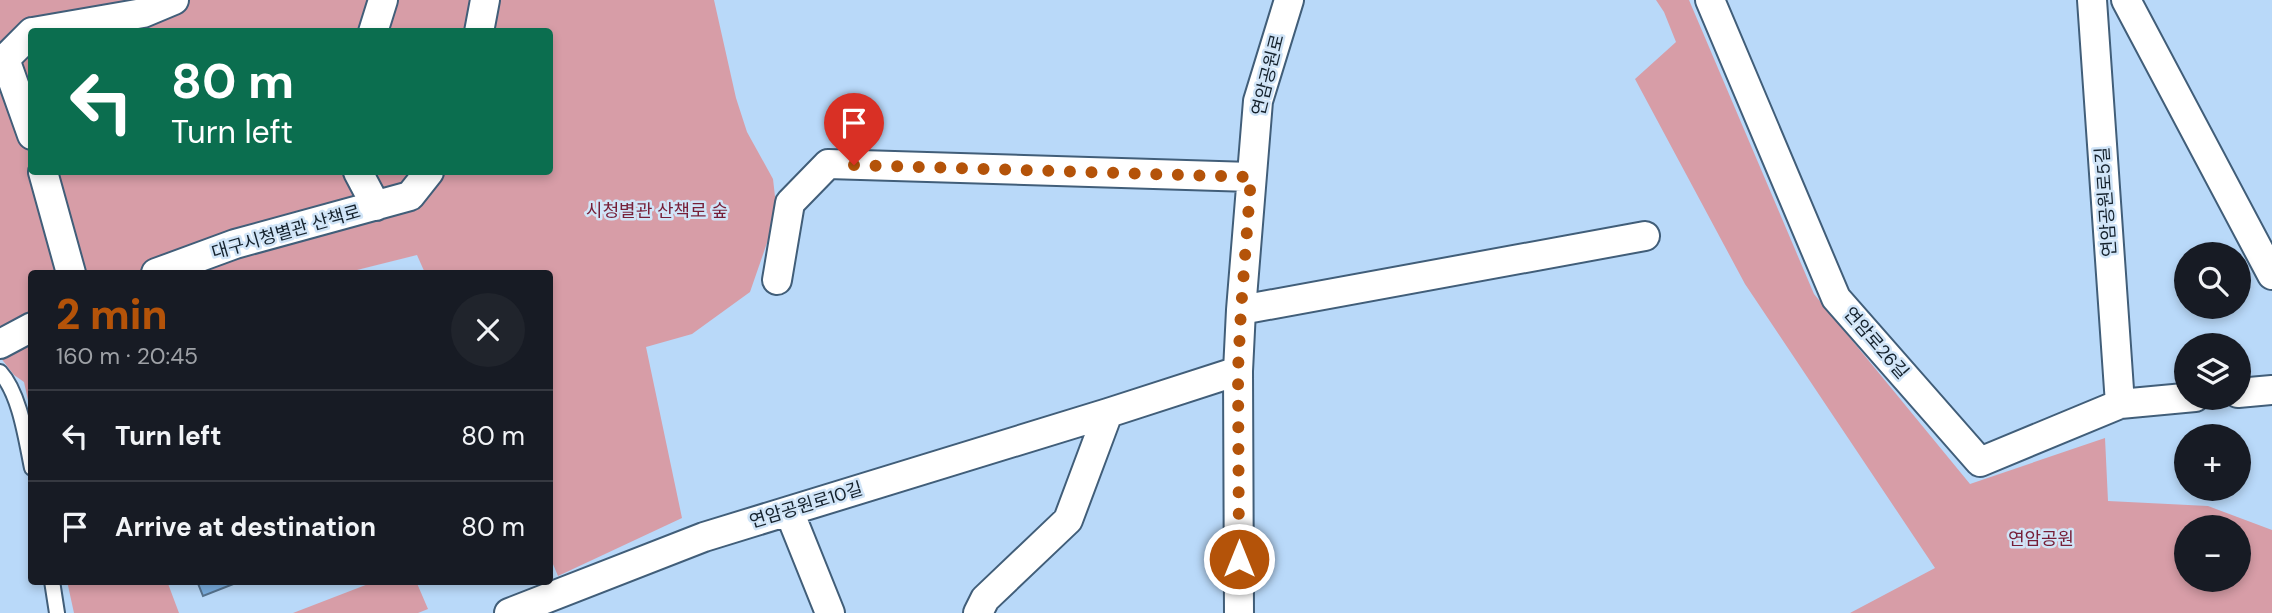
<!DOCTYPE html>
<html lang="en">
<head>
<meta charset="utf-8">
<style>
  body { margin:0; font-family:"DM Sans","Noto Sans KR",sans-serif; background:#20242c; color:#f1f3f6; height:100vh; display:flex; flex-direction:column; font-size:26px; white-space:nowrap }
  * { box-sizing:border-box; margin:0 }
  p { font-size:23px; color:#9ea1a6 }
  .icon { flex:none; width:38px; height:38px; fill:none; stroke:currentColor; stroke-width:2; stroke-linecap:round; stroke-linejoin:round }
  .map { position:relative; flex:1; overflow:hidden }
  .panel { position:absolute; left:28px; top:270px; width:525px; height:315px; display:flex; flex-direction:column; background:#171b24; border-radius:7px; box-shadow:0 4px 10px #0003 }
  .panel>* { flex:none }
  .guide { position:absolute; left:28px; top:28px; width:525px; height:147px; border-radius:7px; box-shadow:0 4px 10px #0003; background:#0b6e4f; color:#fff; overflow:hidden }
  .controls { position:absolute; left:2174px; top:242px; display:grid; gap:14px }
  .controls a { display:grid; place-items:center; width:77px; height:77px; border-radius:50%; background:#171b24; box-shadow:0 4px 10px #0003; font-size:35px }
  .pin { position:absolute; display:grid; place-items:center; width:60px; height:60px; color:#fff; margin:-72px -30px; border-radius:50% 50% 50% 0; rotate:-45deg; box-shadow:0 0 7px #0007 }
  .pin .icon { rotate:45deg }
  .me { position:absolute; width:77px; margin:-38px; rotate:0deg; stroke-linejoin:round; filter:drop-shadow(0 0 5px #0008) }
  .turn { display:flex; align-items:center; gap:24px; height:147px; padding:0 28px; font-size:32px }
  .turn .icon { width:91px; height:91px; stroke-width:2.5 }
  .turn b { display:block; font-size:49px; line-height:60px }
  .round { display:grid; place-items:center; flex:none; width:74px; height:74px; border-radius:37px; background:#20242c }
  .head { display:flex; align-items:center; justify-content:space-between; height:119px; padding:0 28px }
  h1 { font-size:42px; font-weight:800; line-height:52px; color:#b45309 }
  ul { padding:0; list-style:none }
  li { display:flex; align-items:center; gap:21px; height:91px; padding:0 28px; border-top:2px solid #363941 }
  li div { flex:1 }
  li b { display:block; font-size:26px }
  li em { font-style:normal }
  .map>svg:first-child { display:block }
  .green { fill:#d79da7; fill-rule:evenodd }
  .building { fill:#7bafe1; stroke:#56738f; stroke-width:2 }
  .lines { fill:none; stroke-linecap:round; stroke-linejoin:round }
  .lane-casing { stroke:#415e79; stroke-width:18 }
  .street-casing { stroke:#415e79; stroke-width:32 }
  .lane { stroke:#fff; stroke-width:14 }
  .street { stroke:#fff; stroke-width:28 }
  .route { stroke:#b45309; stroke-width:12; stroke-dasharray:0 21.6 }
  .labels { text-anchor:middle; stroke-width:5; stroke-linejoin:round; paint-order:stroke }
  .street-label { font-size:18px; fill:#14212c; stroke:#d1e5f8 }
  .park-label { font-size:18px; fill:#761f38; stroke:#d1e5f8 }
</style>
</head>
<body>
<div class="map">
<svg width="2272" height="613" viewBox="0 0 2272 613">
  <rect width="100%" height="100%" fill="#b9d9f9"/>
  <path class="green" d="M0,0h714l22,98 11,34 26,47 4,35 -27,78 -58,42 -46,13 36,171 -124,58 -8,-19v-284h-125l-8,-18 -72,18h-313l-1,141 -7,-32 -10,-7 -14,-18zM32,32h518v140h-518z
    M1656,0h33l125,294 156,190 135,-46 3,63 100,5 64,24v83h-422l85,-45 -190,-284 -110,-205 41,-37 -12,-30zM2186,527h52v52h-52z
    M67,581h100l12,32h-105z
    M376,581h40l12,28 -10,4h-125z"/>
  <path class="building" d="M197,581h44l-38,15z"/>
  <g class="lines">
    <defs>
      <path id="lane" d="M0,372c20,22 26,67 32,96
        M52,581l5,32"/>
      <path id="street" d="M1710,0l126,298 144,164 140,-58 75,-7
        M2092,0l28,404
        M2126,0l146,275
        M32,32l-27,27 27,76
        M33,32l110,-19 31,-13
        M373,32l10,-32
        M479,32l6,-32
        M43,172l28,101
        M358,172l18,34
        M156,273l79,-29 175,-48 19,-24
        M777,280l13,-77 38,-39 423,13
        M1241,310l404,-74
        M0,344l32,-17
        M2238,393l34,-3
        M789,511l41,102
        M509,613l195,-76 404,-124 130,-42
        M978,613l7,-14 83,-79 40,-107
        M1239,613l-1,-242 3,-61 17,-209 31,-101"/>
    </defs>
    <use href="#lane" class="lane-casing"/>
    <use href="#street" class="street-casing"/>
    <use href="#lane" class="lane"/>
    <use href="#street" class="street"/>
  </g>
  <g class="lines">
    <path class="route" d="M854,165l397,12 -10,133 -3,60 1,189"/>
  </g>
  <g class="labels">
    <g class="street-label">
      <text transform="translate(1268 75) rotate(-76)" y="6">연암공원로</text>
      <text transform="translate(2106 202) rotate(-94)" y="6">연암공원로5길</text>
      <text transform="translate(286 232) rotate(-16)" y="6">대구시청별관 산책로</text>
      <text transform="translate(1876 343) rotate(49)" y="6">연암로26길</text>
      <text transform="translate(806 505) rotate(-17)" y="6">연암공원로10길</text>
    </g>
    <g class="park-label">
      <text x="657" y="217">시청별관 산책로 숲</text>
      <text x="2041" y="545">연암공원</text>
    </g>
  </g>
</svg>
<div class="controls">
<a><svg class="icon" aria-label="search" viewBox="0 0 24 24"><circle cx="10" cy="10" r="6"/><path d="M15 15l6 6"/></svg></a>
<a><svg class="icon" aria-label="layers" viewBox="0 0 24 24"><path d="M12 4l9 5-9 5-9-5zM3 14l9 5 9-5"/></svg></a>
<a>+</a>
<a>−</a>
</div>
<div class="pin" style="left:854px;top:165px;background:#d93025"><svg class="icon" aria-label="arrive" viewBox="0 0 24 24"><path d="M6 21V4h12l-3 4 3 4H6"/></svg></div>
<svg class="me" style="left:1239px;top:559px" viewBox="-20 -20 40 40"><circle r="17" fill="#b45309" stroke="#fff" stroke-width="3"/><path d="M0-11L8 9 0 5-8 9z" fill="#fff"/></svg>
<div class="guide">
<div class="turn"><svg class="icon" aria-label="left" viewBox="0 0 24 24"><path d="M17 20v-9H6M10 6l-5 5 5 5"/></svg><div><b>80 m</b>Turn left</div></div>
</div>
<section class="panel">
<div class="head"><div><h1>2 min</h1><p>160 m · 20:45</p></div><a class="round"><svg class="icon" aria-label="close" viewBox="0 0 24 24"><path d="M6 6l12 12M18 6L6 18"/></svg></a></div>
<ul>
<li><svg class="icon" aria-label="left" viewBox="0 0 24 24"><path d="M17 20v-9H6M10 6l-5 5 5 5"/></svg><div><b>Turn left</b></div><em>80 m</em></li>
<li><svg class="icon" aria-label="arrive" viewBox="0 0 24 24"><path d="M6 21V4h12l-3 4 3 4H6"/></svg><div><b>Arrive at destination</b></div><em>80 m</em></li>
</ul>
</section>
</div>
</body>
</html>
